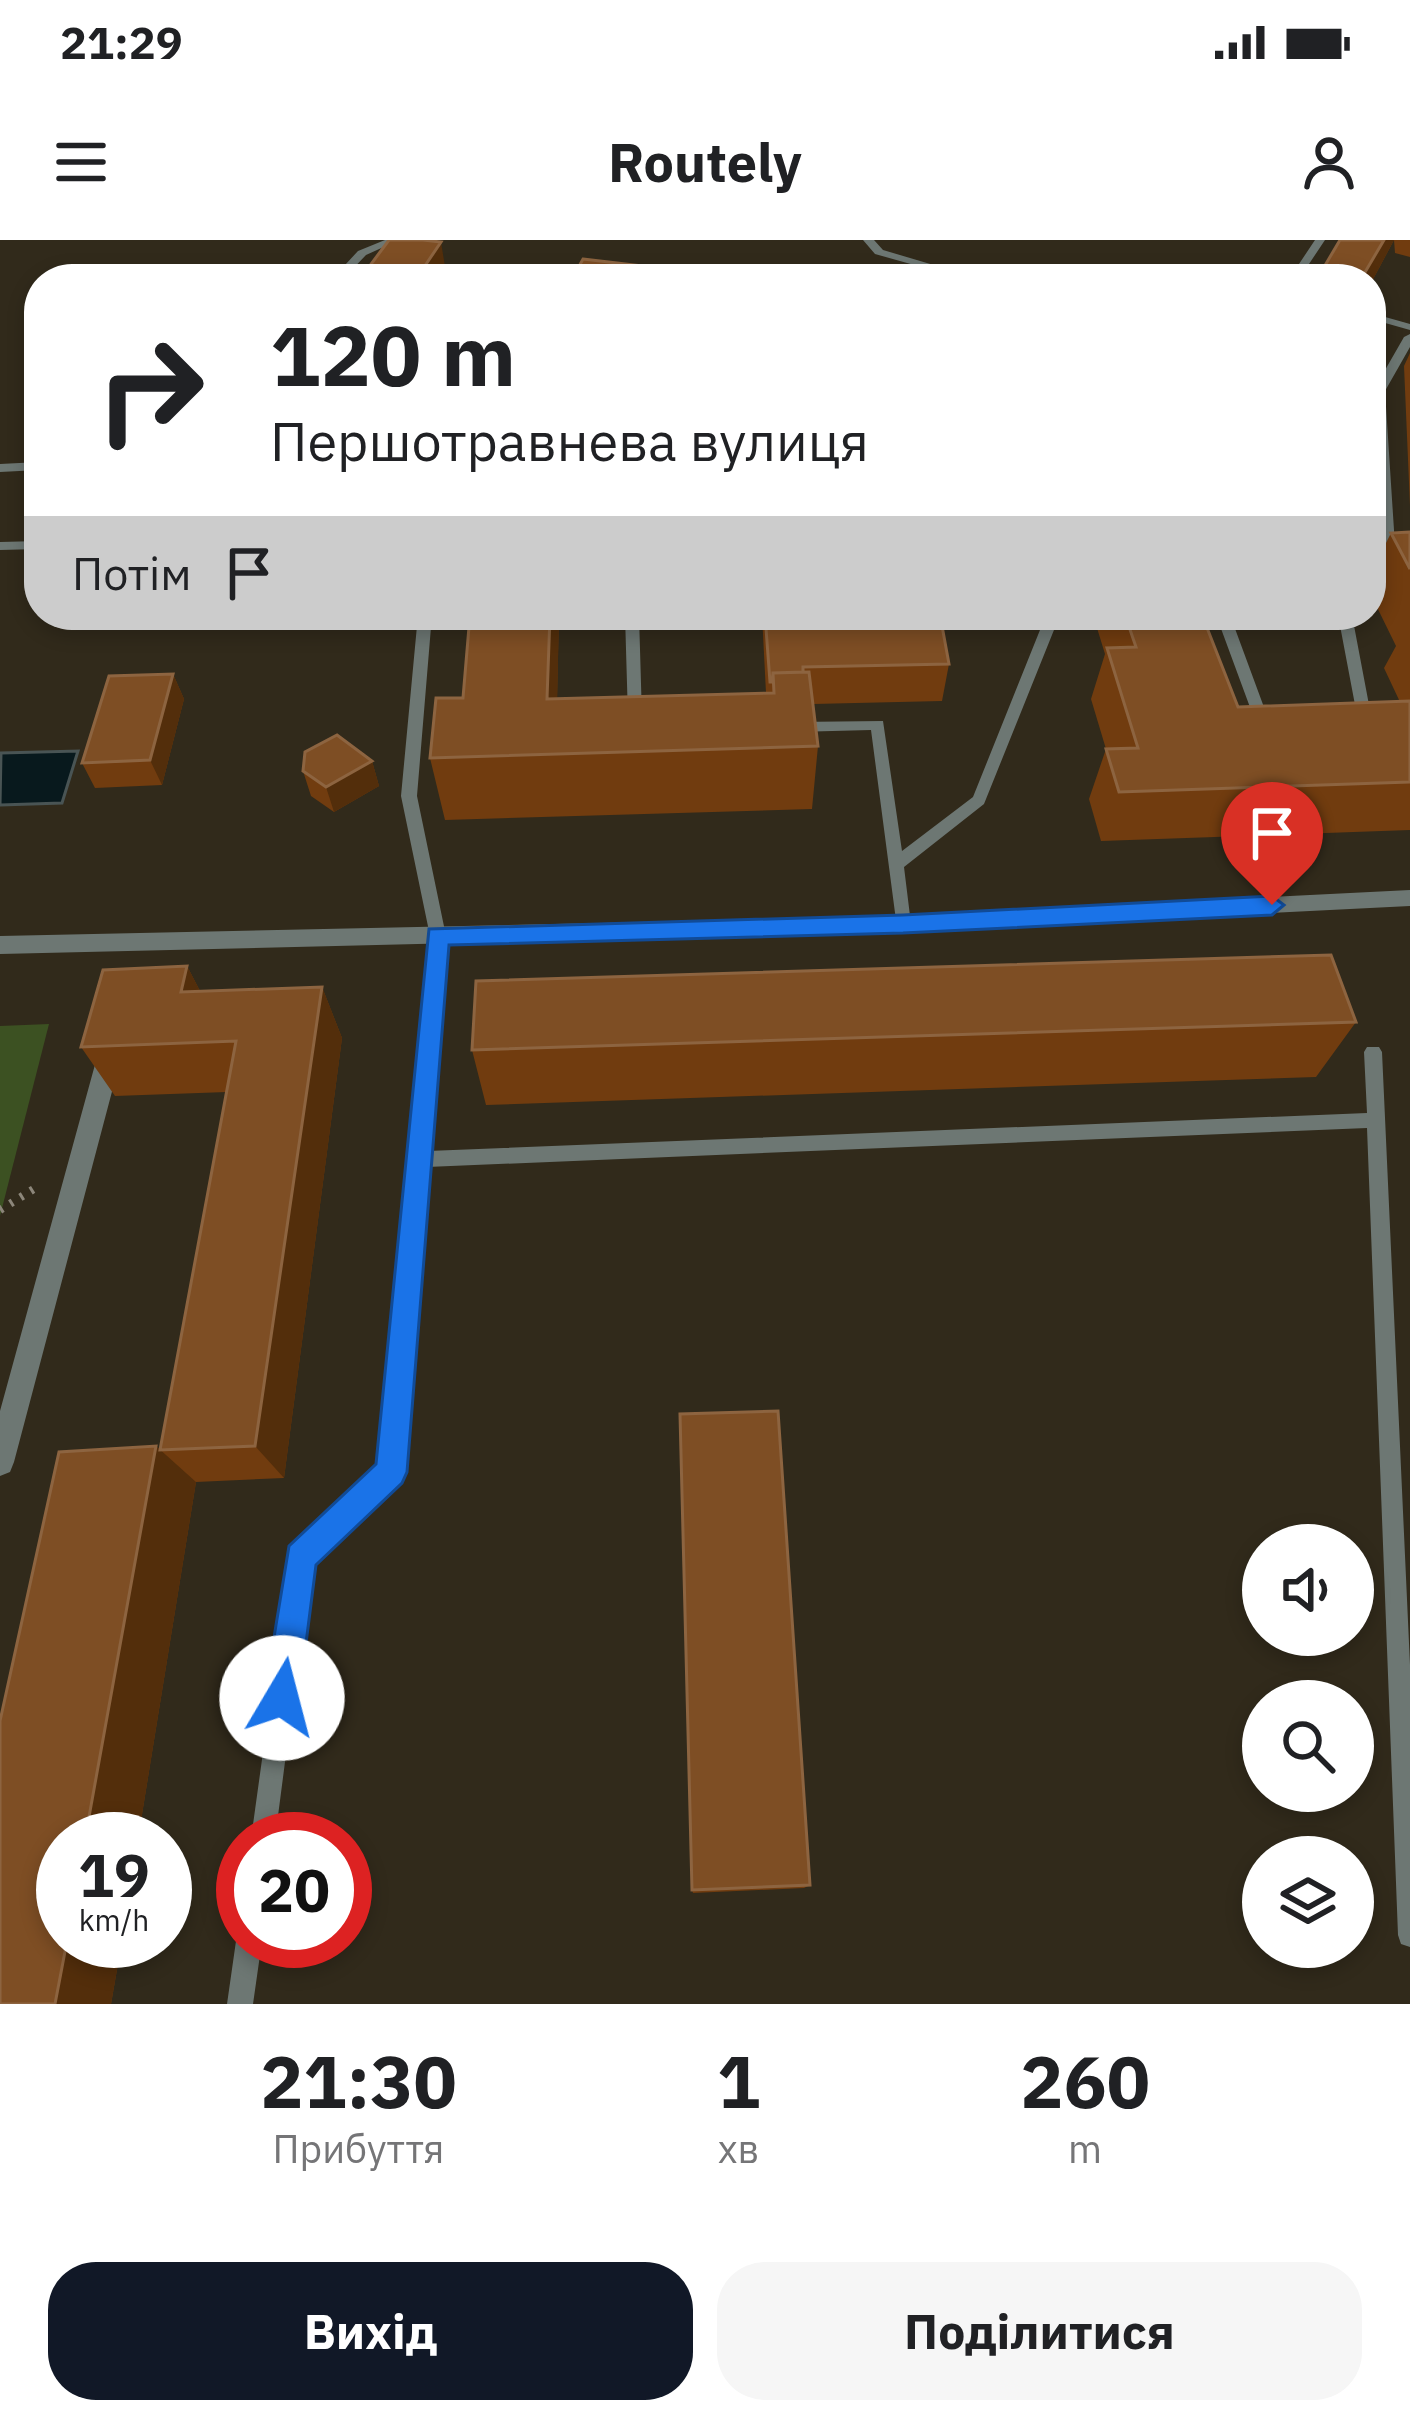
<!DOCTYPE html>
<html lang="uk">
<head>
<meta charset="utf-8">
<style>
  body { margin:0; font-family:"IBM Plex Sans",sans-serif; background:#f6f6f6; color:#202124; height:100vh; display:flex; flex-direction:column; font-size:45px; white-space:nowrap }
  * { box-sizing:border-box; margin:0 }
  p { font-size:39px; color:#757577 }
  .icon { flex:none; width:66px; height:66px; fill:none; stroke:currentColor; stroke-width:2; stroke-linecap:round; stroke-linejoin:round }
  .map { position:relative; height:1764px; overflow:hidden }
  .side { display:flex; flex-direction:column; background:#fff; flex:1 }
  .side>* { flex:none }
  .banner { position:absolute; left:24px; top:24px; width:1362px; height:366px; border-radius:48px; box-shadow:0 6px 18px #0003; background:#fff; color:#202124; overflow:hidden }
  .controls { position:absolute; left:1242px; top:1284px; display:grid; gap:24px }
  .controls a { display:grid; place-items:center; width:132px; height:132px; border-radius:50%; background:#fff; box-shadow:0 6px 18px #0003; font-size:60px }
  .speed { position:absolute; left:36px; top:1572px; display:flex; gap:24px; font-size:60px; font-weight:700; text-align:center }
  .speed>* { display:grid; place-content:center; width:156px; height:156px; border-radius:50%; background:#fff; box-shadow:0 6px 18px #0003; line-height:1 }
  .speed small { font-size:30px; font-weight:400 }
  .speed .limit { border:18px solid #d22; background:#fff; color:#111 }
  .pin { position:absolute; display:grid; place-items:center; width:102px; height:102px; color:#fff; margin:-123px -51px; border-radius:50% 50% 50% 0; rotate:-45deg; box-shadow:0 0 12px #0007 }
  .pin .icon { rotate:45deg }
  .me { position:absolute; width:132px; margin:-66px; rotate:8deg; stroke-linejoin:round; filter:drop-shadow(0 0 9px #0008) }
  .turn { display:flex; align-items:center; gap:42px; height:252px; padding:0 48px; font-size:54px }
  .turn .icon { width:156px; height:156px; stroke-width:2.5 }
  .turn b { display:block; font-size:84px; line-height:102px }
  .then { display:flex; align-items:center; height:114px; padding:0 48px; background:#0003; gap:24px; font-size:45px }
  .eta { display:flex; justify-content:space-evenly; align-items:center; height:204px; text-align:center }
  .eta b { font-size:72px; font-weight:700; line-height:84px }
  .primary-button { display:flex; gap:24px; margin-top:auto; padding:24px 48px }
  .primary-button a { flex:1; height:138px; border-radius:48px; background:#111827; color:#fff; font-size:48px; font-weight:700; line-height:138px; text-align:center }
  .primary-button a+a { background:#f6f6f6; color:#202124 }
  .status { display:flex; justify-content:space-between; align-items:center; height:84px; padding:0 60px; background:#fff; direction:ltr }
  .status svg { height:33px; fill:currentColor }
  header { display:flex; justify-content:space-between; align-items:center; height:156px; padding:0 48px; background:#fff; font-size:54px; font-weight:700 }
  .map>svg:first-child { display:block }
  .green { fill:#3c5122 }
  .water { fill:#08191d; stroke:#495454; stroke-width:3 }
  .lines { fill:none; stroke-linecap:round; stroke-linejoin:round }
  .path { stroke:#8c867a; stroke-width:8; stroke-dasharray:3 9; stroke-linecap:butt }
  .lane { fill:#6d7773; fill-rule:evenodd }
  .street { fill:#6d7773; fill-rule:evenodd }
  .wall { fill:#713c0f }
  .shaded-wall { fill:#532e0b }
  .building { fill:#7e4e24; stroke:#8d6440; stroke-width:3 }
  .route { fill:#1a73e8; stroke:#114b97; stroke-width:3 }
</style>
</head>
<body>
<div class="status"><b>21:29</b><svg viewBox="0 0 49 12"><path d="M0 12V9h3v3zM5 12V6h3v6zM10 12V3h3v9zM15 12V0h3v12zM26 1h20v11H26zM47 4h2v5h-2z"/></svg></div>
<header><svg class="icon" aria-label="menu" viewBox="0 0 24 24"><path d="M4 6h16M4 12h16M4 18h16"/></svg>Routely<svg class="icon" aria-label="person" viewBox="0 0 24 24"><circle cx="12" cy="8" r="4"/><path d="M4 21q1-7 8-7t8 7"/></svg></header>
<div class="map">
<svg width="1410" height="1764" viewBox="0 0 1410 1764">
  <rect width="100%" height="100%" fill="#312a1b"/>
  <path class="green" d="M49,784l-49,192v-190z"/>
  <path class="water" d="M78,511l-16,52 -62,2 1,-52z"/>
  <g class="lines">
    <path class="path" d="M0,970l37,-23"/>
    <path class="lane" d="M385,0h14l-33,15 -23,24h-11l26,-28z
      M863,0h11l9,10 98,29h-17l-89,-25z
      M1315,0h10l-26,39h-10z
      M1371,73l39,11v6l-39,-11z
      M1410,94v13l-25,44 11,170h14v8l-39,-1v-8h15l-13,-169 31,-54z
      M39,222v8l-39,2v-8z
      M39,301v8l-39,1v-8z
      M418,375h14l-15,181 29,140 -18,215 939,-38 -3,-61 3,-5h12l3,5 28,613v282l-9,-3 -3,-9 -31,-807 -940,39 -25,305 -4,7 -87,83 -36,277h-24l39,-282 3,-8 88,-82 49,-531 -29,-140z
      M625,375h14l3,103 -7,5 -7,-5z
      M1046,375h14l-76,189 -80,63 7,57 -2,4h-12l-26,-198 -77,2 -7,-5 7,-5 89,-1 19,130 71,-54z
      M1216,375h14l42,114 -2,4h-10l-2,-4z
      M1338,375h14l21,111 -7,5 -7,-5z
      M243,1691v10h19l-9,63h-26l9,-63z"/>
    <path class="street" d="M1410,650v16l-532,27 -878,21v-18l878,-19z
      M111,801l8,2 4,7 -109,412 -4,10 -10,4v-65l99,-361 4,-7z"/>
  </g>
  <path class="wall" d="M1340,0h70v17l-15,-4 -1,-13 -23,43v-4z
    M1410,113v153l-6,-140z
    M1410,292v298l-309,11 -12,-42 17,-50 -15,-50 14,-45 -12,-39h109l36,92 162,-5 -16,-34 12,-22 -25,-51v-22l20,-40z
    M470,375h89l-2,84 209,-6 -4,-78h178l9,49 -7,37 -129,3 5,42 -6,63 -367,11 -15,-62 33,-60z
    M173,434l11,25 -22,86 -67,3 -13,-25z
    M372,521l7,25 -45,26 -23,-16 -8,-25z
    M187,726l13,25 122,-4 20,51 -58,440 -88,4 -58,357h-75v102h59l-11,63h-111v-283l59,-269 97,-6 4,4 67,-358 -112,4 -34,-49 22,-77z
    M1356,782l-40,55 -830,28 -14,-55z
    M810,1645l-6,3 -111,5 -1,-3z"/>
  <path class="shaded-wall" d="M1384,0h10l-23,43v-4h-10z
    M441,2l6,37h-31z
    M550,375h9l-3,139 -9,-55z
    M173,434l11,25 -22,86 -12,-25z
    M372,521l7,25 -45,26 -8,-25z
    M187,726l27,52 -33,-26z
    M322,747l20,51 -58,440 -29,-32z
    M156,1206l40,36 -58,357h-53z
    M67,1701h55l-11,63h-56z"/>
  <path class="building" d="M389,0h34l18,2 -25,37h-56z
    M1340,0h44l-23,39h-44z
    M583,19l68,8 -6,12h-73z
    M1410,292v37l-19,-36z
    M470,375h80l-3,84 227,-6 -1,-20 36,-1 9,74 -388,12 6,-60h27z
    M765,375h175l9,49 -146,3v5l-30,1 -1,9h-2z
    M1125,375h77l36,92 172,-6v81l-291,10 -13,-43 32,-1 -31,-100 29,-1z
    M173,434l-23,86 -68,3 27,-87z
    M337,495l35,26 -46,26 -23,-16 2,-19z
    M1331,715l25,67 -884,28 4,-69z
    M187,726l-6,26 141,-5 -67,459 -95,4 76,-409 -155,6 22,-77z
    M778,1171l32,474 -118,5 -12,-476z
    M156,1206l-71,393h-22v102h4l-12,63h-55v-283l59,-269z"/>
  <path class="route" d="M1272,656l12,9 -12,10 -369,18 -454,12 -42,527 -5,11 -86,82 -17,133 -5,12 -12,5 -13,-5 -5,-12 25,-152 87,-82 53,-535 474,-14z"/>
</svg>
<div class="controls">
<a><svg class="icon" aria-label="sound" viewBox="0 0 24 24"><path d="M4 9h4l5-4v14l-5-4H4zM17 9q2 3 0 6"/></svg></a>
<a><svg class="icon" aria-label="search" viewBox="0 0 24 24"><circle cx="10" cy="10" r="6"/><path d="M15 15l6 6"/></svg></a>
<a><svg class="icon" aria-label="layers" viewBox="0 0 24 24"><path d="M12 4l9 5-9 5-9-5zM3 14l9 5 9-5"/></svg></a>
</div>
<div class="speed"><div>19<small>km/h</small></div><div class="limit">20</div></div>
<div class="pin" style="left:1272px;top:665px;background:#d93025"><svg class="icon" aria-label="arrive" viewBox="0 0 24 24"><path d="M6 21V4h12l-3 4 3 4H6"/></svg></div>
<svg class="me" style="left:282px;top:1458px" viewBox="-20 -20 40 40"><circle r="19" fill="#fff"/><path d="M0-13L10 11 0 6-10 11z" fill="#1a73e8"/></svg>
<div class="banner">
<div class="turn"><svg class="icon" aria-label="right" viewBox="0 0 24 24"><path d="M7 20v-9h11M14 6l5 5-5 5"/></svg><div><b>120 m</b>Першотравнева вулиця</div></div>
<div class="then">Потім<svg class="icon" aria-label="arrive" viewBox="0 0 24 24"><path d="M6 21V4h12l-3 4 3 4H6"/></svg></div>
</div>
</div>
<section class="side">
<div class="eta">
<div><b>21:30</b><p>Прибуття</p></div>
<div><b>1</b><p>хв</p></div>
<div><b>260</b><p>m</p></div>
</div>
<div class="primary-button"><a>Вихід</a><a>Поділитися</a></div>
</section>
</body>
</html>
